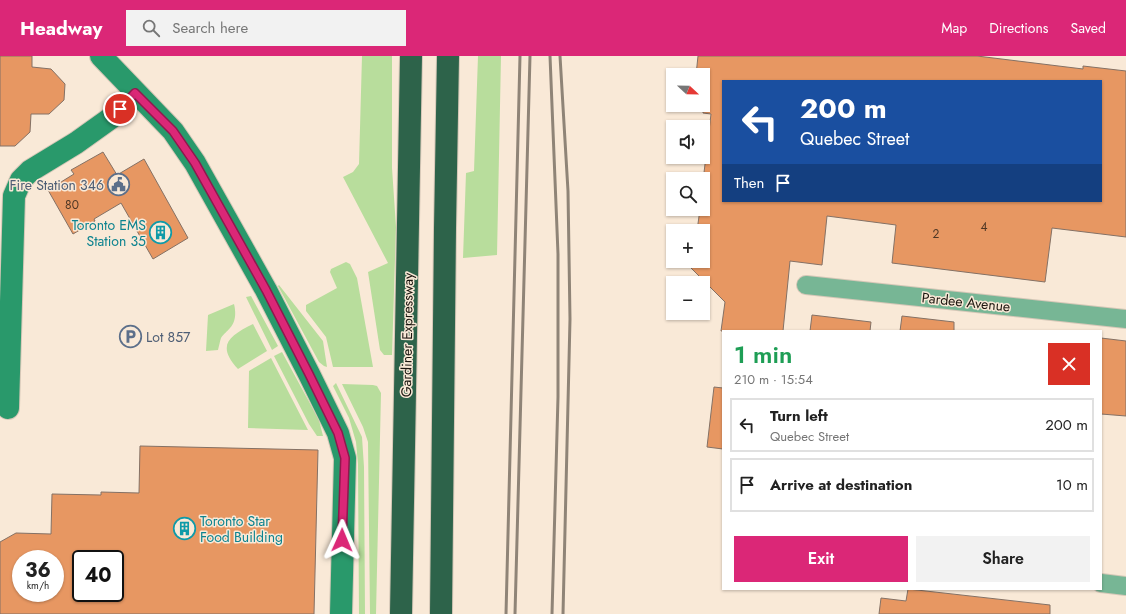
<!DOCTYPE html>
<html lang="en">
<head>
<meta charset="utf-8">
<style>
  body { margin:0; font-family:Jost,sans-serif; background:#f2f2f2; color:#222; height:100vh; display:flex; flex-direction:column; font-size:15px; white-space:nowrap }
  * { box-sizing:border-box; margin:0 }
  p { font-size:13px; color:#767676 }
  .icon { flex:none; width:22px; height:22px; fill:none; stroke:currentColor; stroke-width:2; stroke-linecap:round; stroke-linejoin:round }
  .map { position:relative; flex:1; overflow:hidden }
  .side { position:absolute; left:722px; top:274px; width:380px; height:260px; display:flex; flex-direction:column; background:#fff; border-radius:0px; box-shadow:0 1px 3px #0004 }
  .side>* { flex:none }
  .hud { position:absolute; left:722px; top:24px; width:380px; height:122px; border-radius:0px; box-shadow:0 1px 3px #0004; background:#1a4fa0; color:#fff; overflow:hidden }
  .needle { width:26px; rotate:112deg }
  .fabs { position:absolute; left:666px; top:12px; display:grid; gap:8px }
  .fabs a { display:grid; place-items:center; width:44px; height:44px; border-radius:0px; background:#fff; box-shadow:0 1px 3px #0004; font-size:20px }
  .speed { position:absolute; left:12px; top:494px; display:flex; gap:8px; font-size:20px; font-weight:700; text-align:center }
  .speed>* { display:grid; place-content:center; width:52px; height:52px; border-radius:50%; background:#fff; box-shadow:0 1px 3px #0004; line-height:1 }
  .speed small { font-size:10px; font-weight:400 }
  .speed .limit { border:2px solid #111; border-radius:6px; background:#fff; color:#111 }
  .pin { position:absolute; display:grid; place-items:center; width:34px; height:34px; color:#fff; margin:-17px; border:2px solid #fff; border-radius:50%; box-shadow:0 1px 4px #0007 }
  .me { position:absolute; width:44px; margin:-22px; rotate:1deg; stroke-linejoin:round; filter:drop-shadow(0 0 3px #0008) }
  .turn { display:flex; align-items:center; gap:14px; height:84px; padding:0 12px; font-size:18px }
  .turn .icon { width:52px; height:52px; stroke-width:2.5 }
  .turn b { display:block; font-size:28px; line-height:34px }
  .then { display:flex; align-items:center; height:38px; padding:0 12px; background:#0003; gap:8px; font-size:15px }
  .round { display:grid; place-items:center; flex:none; width:42px; height:42px; border-radius:0px; background:#f2f2f2 }
  .headline { display:flex; align-items:center; justify-content:space-between; height:68px; padding:0 12px }
  h1 { font-size:24px; font-weight:600; line-height:30px; color:#1e9e55 }
  .primary-button { display:flex; gap:8px; margin-top:auto; padding:8px 12px }
  .primary-button a { flex:1; height:46px; border-radius:0px; background:#db2777; color:#fff; font-size:16px; font-weight:600; line-height:46px; text-align:center }
  .primary-button a+a { background:#f2f2f2; color:#222 }
  ul { padding:0; list-style:none }
  li { display:flex; align-items:center; gap:12px; height:54px; margin:0 8px 6px; padding:0 4px; border:2px solid #e0e0e0; border-radius:0px }
  li div { flex:1 }
  li b { display:block; font-size:15px }
  li em { font-style:normal }
  header { display:flex; align-items:center; gap:24px; box-sizing:border-box; height:56px; padding:0 20px; background:#db2777; color:#fff }
  header strong { font-size:19px }
  nav { display:flex; gap:22px; margin-inline-start:auto; font-size:14px }
  .search { width:280px; height:36px; background:#f2f2f2; display:flex; align-items:center; gap:10px; box-sizing:border-box; padding:0 14px; border-radius:0px; color:#767676; font-size:15px }
  .map>svg:first-child { display:block }
  .green { fill:#b8dd9c }
  .building { fill:#e79762; stroke:#847165; fill-rule:evenodd }
  .lines { fill:none; stroke-linecap:round; stroke-linejoin:round }
  .street-casing { stroke:#d5c7b7; stroke-width:20 }
  .secondary-casing { stroke:#d5c7b7; stroke-width:24 }
  .highway-casing { stroke:#d5c7b7; stroke-width:24 }
  .street { stroke:#77b695; stroke-width:18 }
  .secondary { stroke:#29996b; stroke-width:22 }
  .highway { stroke:#2d634a; stroke-width:22 }
  .rail { stroke:#8f8477; stroke-width:3 }
  .route-casing { stroke:#8e194d; stroke-width:10 }
  .route { stroke:#db2777; stroke-width:7 }
  .labels { text-anchor:middle; stroke-width:3; stroke-linejoin:round; paint-order:stroke }
  .number-label { font-size:12px; fill:#4e3624 }
  .service-label { font-size:14px; fill:#4e5e75; stroke:#f9e9d7; text-anchor:end }
  .culture-label { font-size:14px; fill:#0d838f; stroke:#f9e9d7; text-anchor:end }
  .street-label { font-size:14px; fill:#1b160f; stroke:#f9e9d7 }
</style>
</head>
<body>
<header>
<strong>Headway</strong>
<div class="search"><svg class="icon" aria-label="search" viewBox="0 0 24 24"><circle cx="10" cy="10" r="6"/><path d="M15 15l6 6"/></svg>Search here</div>
<nav><a>Map</a><a>Directions</a><a>Saved</a></nav>
</header>
<div class="map">
<svg width="1126" height="558" viewBox="0 0 1126 558">
  <rect width="100%" height="100%" fill="#f9e9d7"/>
  <path class="green" d="M362,0h30v112l4,59 -4,128h-8l-4,-5 -12,-78 20,-9 -45,-86 10,-5 6,-8z
    M478,0h23l-4,199 -34,3 3,-85 8,-2z
    M346,206l4,2 7,14 16,89h-40l-7,-30 -20,-26v-6l31,-17 -7,-16 1,-3z
    M279,229l44,56 4,26 -3,-1 -5,-4 -41,-76z
    M251,240l27,50 -6,4 -26,-53z
    M234,248c2,8 2,18 -4,24 -3,4 -6,5 -9,10 -1,3 -2,8 -3,12l-12,1 2,-36z
    M253,268l14,27 -29,18c-22,-24 -9,-33 15,-45z
    M282,296l37,68 4,16h-6l-8,-12 -35,-68z
    M271,302l37,72 -60,-2 1,-57z
    M336,327l26,54 2,30 1,147h-6l-1,-150 -2,-22 -7,-24 -16,-32z
    M342,328l31,1 4,1 4,7 -5,221h-6l-2,-172 -5,-15z"/>
  <path class="building" d="M0,0h32v11l19,2 14,15 -1,16 -15,14h-18l-1,18 -15,14h-15z
    M698,0h279l106,13v-3l43,5v166l-74,-9 -7,54 -153,-19 4,-38 -69,-9 -5,49 -32,-4 -7,70h-62l4,-29 -41,-41h19v-30h-6l3,-22h3v-28l8,-67 -8,-1v-38h-7zM723,25h378v120h-378z
    M103,96l14,23 27,-16 44,79 -35,21 -32,-56 -27,16 1,2 -22,13 -25,-44 26,-16 -3,-4z
    M812,259l59,7 -1,9h-60z
    M902,260l52,6v9h-54z
    M1101,282l25,3v75l-25,-2z
    M714,331l9,1v61l-16,-2z
    M140,390l178,4 -4,164h-314v-72l16,-9 35,1 1,-40 49,1v-3l38,1zM21,503h34v34h-34zM81,503h34v34h-34z
    M908,533l142,16v9h-171l2,-16 25,3z"/>
  <g class="lines">
    <defs>
      <path id="street" d="M806,229l320,34
        M1101,527l25,3"/>
      <path id="secondary" d="M101,0l72,75 22,32 71,127 43,84 29,59 7,25 -4,156
        M8,352l6,-212 7,-16 9,-9 46,-28 35,-25 24,-25"/>
      <path id="highway" d="M401,558l10,-558
        M441,558l4,-386 3,-172"/>
    </defs>
    <use href="#street" class="street-casing"/>
    <use href="#secondary" class="secondary-casing"/>
    <use href="#highway" class="highway-casing"/>
    <use href="#street" class="street"/>
    <use href="#secondary" class="secondary"/>
    <use href="#highway" class="highway"/>
    <path class="rail" d="M550,0l8,198v143l-6,217
      M560,0l8,135 2,128 -7,295
      M506,558l14,-558
      M515,558l15,-558"/>
  </g>
  <g class="lines">
    <defs>
      <path id="route" d="M120,53l15,-16 38,38 22,32 71,127 43,84 29,59 7,25 -3,82"/>
    </defs>
    <use href="#route" class="route-casing"/>
    <use href="#route" class="route"/>
  </g>
  <defs>
    <symbol id="civic-ring" viewBox="-11 -11 22 22"><circle r="9.5" fill="#f9e9d7" stroke="#5c6f8a" stroke-width="1.5"/><path d="M-.6-6.5H3V-4.5H.6V-3L4-1V1h2V6H-6V1h2V-1L-.6-3ZM-1.2 2.5V6h2.4V2.5Z" fill="#5c6f8a"/></symbol>
    <symbol id="building-ring" viewBox="-11 -11 22 22"><circle r="9.5" fill="#f9e9d7" stroke="#0f9aa8" stroke-width="1.5"/><path d="M-4-6H4V6H1V3H-1V6H-4ZM-2.5-4.3h1.7v1.8h-1.7ZM.8-4.3h1.7v1.8H.8ZM-2.5-1h1.7V.8h-1.7ZM.8-1h1.7V.8H.8Z" fill="#0f9aa8"/></symbol>
    <symbol id="parking-ring" viewBox="-11 -11 22 22"><circle r="9.5" fill="#f9e9d7" stroke="#5c6f8a" stroke-width="1.5"/><path d="M-3.5-5.5H1a3.5 3.5 0 0 1 0 7H-1V5.5H-3.5ZM-1-3.4V-.6H.8a1.4 1.4 0 0 0 0-2.8Z" fill="#5c6f8a"/></symbol>
  </defs>
  <g fill-rule="evenodd">
    <use href="#civic-ring" x="106" y="116" width="25" height="25"/>
    <use href="#building-ring" x="148" y="164" width="25" height="25"/>
    <use href="#parking-ring" x="118" y="268" width="25" height="25"/>
    <use href="#building-ring" x="172" y="460" width="25" height="25"/>
  </g>
  <g class="labels">
    <g class="number-label">
      <text x="72" y="153">80</text>
      <text x="984" y="175">4</text>
      <text x="936" y="182">2</text>
    </g>
    <g class="service-label">
      <text x="104" y="134">Fire Station 346</text>
      <text x="146" y="286" text-anchor="start">Lot 857</text>
    </g>
    <g class="culture-label">
      <text x="146" y="174">Toronto EMS<tspan x="146" dy="16">Station 35</tspan></text>
      <text x="200" y="470" text-anchor="start">Toronto Star<tspan x="200" dy="16">Food Building</tspan></text>
    </g>
    <g class="street-label">
      <text transform="translate(966 246) rotate(6)" y="5">Pardee Avenue</text>
      <text transform="translate(407 279) rotate(-89)" y="5">Gardiner Expressway</text>
    </g>
  </g>
</svg>
<div class="fabs">
<a><svg class="needle" viewBox="-14 -14 28 28"><path d="M0-13l5 13h-10z" fill="#e53935"/><path d="M0 13l5-13h-10z" fill="#767676"/></svg></a>
<a><svg class="icon" aria-label="sound" viewBox="0 0 24 24"><path d="M4 9h4l5-4v14l-5-4H4zM17 9q2 3 0 6"/></svg></a>
<a><svg class="icon" aria-label="search" viewBox="0 0 24 24"><circle cx="10" cy="10" r="6"/><path d="M15 15l6 6"/></svg></a>
<a>+</a>
<a>−</a>
</div>
<div class="speed"><div>36<small>km/h</small></div><div class="limit">40</div></div>
<div class="pin" style="left:120px;top:53px;background:#d93025"><svg class="icon" aria-label="arrive" viewBox="0 0 24 24"><path d="M6 21V4h12l-3 4 3 4H6"/></svg></div>
<svg class="me" style="left:342px;top:484px" viewBox="-20 -20 40 40"><path d="M0-17L14 15 0 8-14 15z" fill="#db2777" stroke="#fff" stroke-width="4"/></svg>
<div class="hud">
<div class="turn"><svg class="icon" aria-label="left" viewBox="0 0 24 24"><path d="M17 20v-9H6M10 6l-5 5 5 5"/></svg><div><b>200 m</b>Quebec Street</div></div>
<div class="then">Then<svg class="icon" aria-label="arrive" viewBox="0 0 24 24"><path d="M6 21V4h12l-3 4 3 4H6"/></svg></div>
</div>
<section class="side">
<div class="headline"><div><h1>1 min</h1><p>210 m · 15:54</p></div><a class="round" style="background:#d93025;color:#fff"><svg class="icon" aria-label="close" viewBox="0 0 24 24"><path d="M6 6l12 12M18 6L6 18"/></svg></a></div>
<ul>
<li><svg class="icon" aria-label="left" viewBox="0 0 24 24"><path d="M17 20v-9H6M10 6l-5 5 5 5"/></svg><div><b>Turn left</b><p>Quebec Street</p></div><em>200 m</em></li>
<li><svg class="icon" aria-label="arrive" viewBox="0 0 24 24"><path d="M6 21V4h12l-3 4 3 4H6"/></svg><div><b>Arrive at destination</b></div><em>10 m</em></li>
</ul>
<div class="primary-button"><a>Exit</a><a>Share</a></div>
</section>
</div>
</body>
</html>
